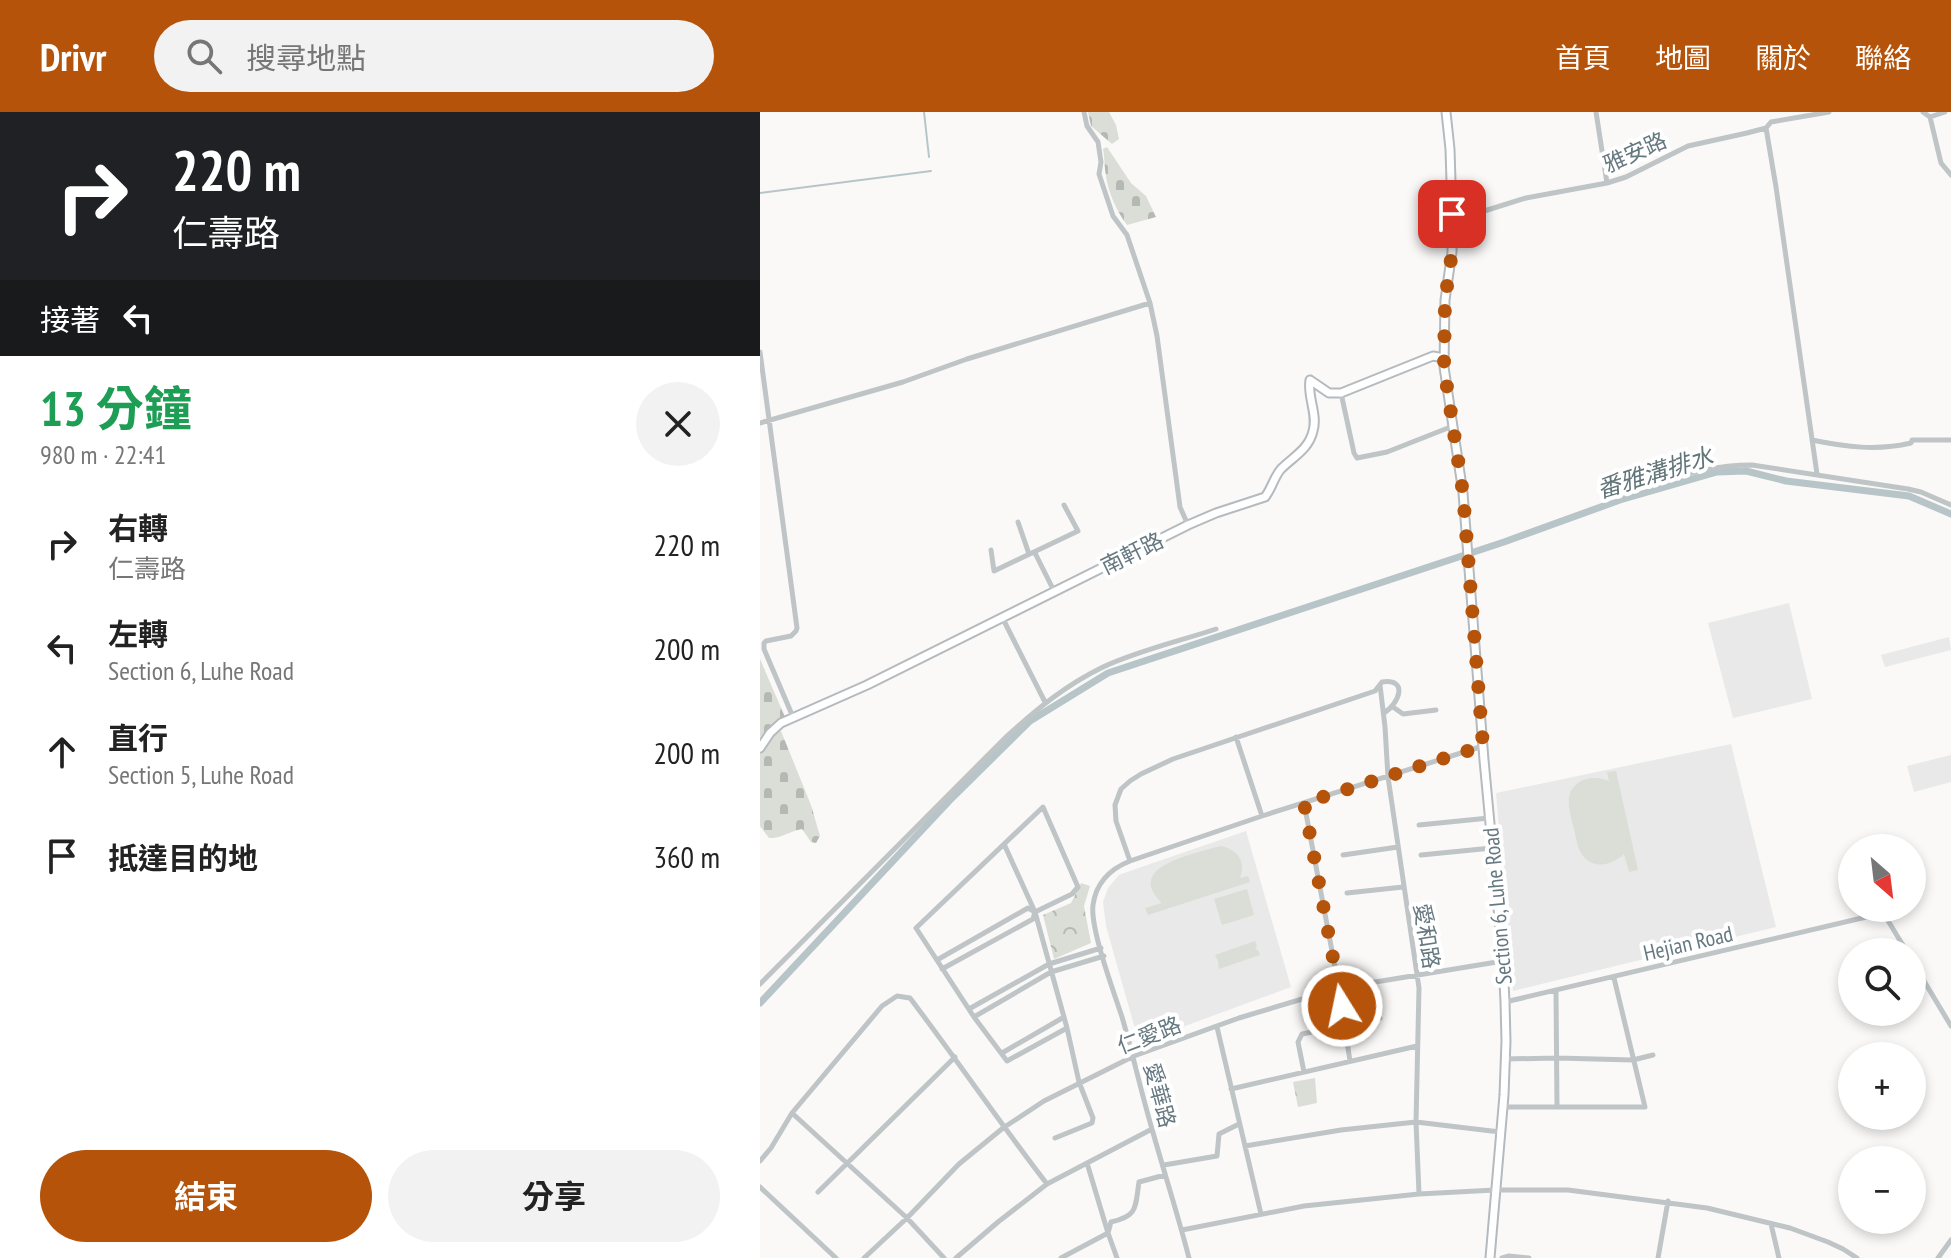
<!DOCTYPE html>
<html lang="zh-TW">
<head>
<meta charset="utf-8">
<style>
  body { margin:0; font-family:"PT Sans Narrow","Noto Sans TC",sans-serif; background:#f2f2f2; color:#222; height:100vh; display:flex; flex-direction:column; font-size:30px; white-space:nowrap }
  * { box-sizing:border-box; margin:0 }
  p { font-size:26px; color:#767676 }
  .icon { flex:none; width:44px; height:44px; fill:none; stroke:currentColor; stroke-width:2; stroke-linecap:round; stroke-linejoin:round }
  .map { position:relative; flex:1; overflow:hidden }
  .drawer { display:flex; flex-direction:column; background:#fff; width:760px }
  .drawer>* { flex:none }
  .hud { background:#202124; color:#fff; overflow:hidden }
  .needle { width:52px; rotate:152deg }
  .fabs { position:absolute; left:1078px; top:722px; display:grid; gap:16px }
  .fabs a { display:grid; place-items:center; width:88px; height:88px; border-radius:50%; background:#fff; box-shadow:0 4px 12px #0003; font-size:40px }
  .pin { position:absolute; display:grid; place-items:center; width:68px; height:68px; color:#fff; margin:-34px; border-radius:16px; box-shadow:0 4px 12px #0006 }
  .me { position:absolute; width:88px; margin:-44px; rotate:350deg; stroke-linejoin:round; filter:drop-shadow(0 0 6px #0008) }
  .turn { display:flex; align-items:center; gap:28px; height:168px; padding:0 40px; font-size:36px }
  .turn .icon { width:104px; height:104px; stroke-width:2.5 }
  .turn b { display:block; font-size:56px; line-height:68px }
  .then { display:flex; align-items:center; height:76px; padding:0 40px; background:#0003; gap:16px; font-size:30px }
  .round { display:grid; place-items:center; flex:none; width:84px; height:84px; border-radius:42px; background:#f2f2f2 }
  .summary { display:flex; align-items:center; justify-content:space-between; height:136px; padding:0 40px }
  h1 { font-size:48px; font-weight:700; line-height:60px; color:#1e9e55 }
  .button { display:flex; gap:16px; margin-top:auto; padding:16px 40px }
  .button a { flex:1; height:92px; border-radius:48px; background:#b45309; color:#fff; font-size:32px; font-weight:700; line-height:92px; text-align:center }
  .button a+a { background:#f2f2f2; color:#222 }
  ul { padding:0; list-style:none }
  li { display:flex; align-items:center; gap:24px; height:104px; padding:0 40px }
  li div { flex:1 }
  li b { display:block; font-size:30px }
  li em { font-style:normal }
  header { display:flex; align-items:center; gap:48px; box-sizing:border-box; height:112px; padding:0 40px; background:#b45309; color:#fff }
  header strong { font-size:38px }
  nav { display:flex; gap:44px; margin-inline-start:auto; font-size:28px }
  .search { width:560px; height:72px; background:#f2f2f2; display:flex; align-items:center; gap:20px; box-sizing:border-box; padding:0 28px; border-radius:44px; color:#767676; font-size:30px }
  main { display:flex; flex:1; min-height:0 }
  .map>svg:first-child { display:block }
  .built { fill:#e8e9e8 }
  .grass { fill:#daded7 }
  .cemetery { fill:url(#cemetery-stones) }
  .park { fill:url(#park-crowns) }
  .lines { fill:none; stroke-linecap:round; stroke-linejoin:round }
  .stream { stroke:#b8c5c8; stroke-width:2 }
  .canal { stroke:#b8c5c8; stroke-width:7 }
  .secondary-casing { stroke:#b4babe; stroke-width:11 }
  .street { stroke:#bfc4c7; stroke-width:5 }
  .secondary { stroke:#fff; stroke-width:7 }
  .route { stroke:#b45309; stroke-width:14; stroke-dasharray:0 25.2 }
  .labels { text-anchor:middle; stroke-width:8; stroke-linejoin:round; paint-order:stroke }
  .street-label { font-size:22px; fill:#667880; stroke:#fff }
  .water-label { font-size:24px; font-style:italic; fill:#62767a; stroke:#fff }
</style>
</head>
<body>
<header>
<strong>Drivr</strong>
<div class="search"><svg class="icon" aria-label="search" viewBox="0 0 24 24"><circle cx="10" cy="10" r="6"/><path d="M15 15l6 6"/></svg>搜尋地點</div>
<nav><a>首頁</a><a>地圖</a><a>關於</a><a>聯絡</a></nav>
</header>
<main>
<section class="drawer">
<div class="hud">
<div class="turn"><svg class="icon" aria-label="right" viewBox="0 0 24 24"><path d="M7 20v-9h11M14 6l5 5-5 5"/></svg><div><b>220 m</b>仁壽路</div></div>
<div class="then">接著<svg class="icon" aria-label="left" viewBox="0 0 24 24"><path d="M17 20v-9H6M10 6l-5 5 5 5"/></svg></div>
</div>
<div class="summary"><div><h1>13 分鐘</h1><p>980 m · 22:41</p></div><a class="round"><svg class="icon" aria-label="close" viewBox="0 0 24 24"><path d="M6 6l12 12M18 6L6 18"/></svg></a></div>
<ul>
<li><svg class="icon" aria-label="right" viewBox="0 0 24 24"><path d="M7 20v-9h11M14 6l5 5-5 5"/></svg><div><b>右轉</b><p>仁壽路</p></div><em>220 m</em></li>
<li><svg class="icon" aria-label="left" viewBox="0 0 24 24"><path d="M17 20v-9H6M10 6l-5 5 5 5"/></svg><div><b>左轉</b><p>Section 6, Luhe Road</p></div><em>200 m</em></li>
<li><svg class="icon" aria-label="ahead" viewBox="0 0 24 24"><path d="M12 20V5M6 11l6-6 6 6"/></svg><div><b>直行</b><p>Section 5, Luhe Road</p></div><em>200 m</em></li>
<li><svg class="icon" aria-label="arrive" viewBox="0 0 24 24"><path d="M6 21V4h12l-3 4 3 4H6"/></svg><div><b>抵達目的地</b></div><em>360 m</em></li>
</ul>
<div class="button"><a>結束</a><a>分享</a></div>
</section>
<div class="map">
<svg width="1191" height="1146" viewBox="0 0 1191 1146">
  <defs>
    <pattern id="cemetery-stones" width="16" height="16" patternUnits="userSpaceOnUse" patternTransform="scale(2)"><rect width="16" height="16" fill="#daded7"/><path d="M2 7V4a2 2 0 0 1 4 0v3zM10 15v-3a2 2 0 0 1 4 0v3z" fill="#b5b9b4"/></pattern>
    <pattern id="park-crowns" width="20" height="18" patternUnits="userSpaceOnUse" patternTransform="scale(2)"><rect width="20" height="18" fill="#daded7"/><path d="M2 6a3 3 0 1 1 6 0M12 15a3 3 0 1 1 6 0" fill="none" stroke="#b5b9b4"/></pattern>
  </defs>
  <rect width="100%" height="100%" fill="#faf9f8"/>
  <path class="built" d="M1029,491l23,96 -79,19 -25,-95z
    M1189,525l2,13 -66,17 -4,-12z
    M971,632l45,183 -263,64 -17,-198z
    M1191,643v27l-37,10 -7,-26z
    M486,719l45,156 -152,56 -33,-117 -3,-24 5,-14 11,-13 8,-3z"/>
  <path class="grass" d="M856,659l22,99 -9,2 -5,-18c-12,11 -32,17 -43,-1 -4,-7 -5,-16 -7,-24 -2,-8 -5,-17 -5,-25 -2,-23 22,-31 40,-23l-2,-9z
    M461,734c17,4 25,15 19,32l8,-2 2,6 -102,33 -3,-7 17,-5c-37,-35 27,-48 51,-55z
    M487,777l7,26 -32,10 -8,-26z
    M495,829l2,5 -2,3 3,1 2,5 -41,14 -1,-8 -3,-6z"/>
  <path class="cemetery" d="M328,0h21l7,13 3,14 -7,5 -21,-18z
    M347,35l24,36 15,13 10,21 -29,8c-10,-13 -19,-33 -21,-49 -2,-9 -1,-18 -3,-27z
    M0,547l25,58 -11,6 -14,14z
    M21,619l30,74 9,31 -4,7 -5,-1 -9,-13c-12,2 -22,10 -33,9l-9,-12v-72l9,-16z"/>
  <path class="park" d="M321,771l9,3 -6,20 7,37 -37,16 -11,-44 28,-12z
    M555,966l2,25 -19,4 -5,-25z"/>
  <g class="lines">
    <path class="stream" d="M164,0l5,45
      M0,81l171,-22"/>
    <path class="canal" d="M0,891l189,-202 81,-80 78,-48 396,-131 116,-42 97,-28 29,-1 40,10 123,15 42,18"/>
    <defs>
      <path id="secondary" d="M686,0l4,37 2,65v38l-7,48 -1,67 19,126 21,267 19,201 2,41 1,39 -2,54 -14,163
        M0,636l10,-15 11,-10 86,-38 321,-160 28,-12 49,-16c7,-9 9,-20 16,-28 12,-12 28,-20 32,-38 5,-17 -6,-34 -3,-51l19,13h12l92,-37 11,2"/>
    </defs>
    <use href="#secondary" class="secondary-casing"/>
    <path class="street" d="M324,0l3,14 11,16 3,20 -2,12 14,42 14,19 23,68 7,33 23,171 8,18
      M836,0l11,71
      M1163,0l7,5 15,-5
      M1170,5l11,46 10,12
      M1006,16l10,59 41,287
      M692,102l29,-2 45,-14 81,-15 19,-6 62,-31 59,-13 19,-5 5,-6 58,-10
      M0,240l37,276 -1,3 -5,5 -25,5 -2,2v6l29,68
      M581,281l13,60 3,5 30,-6 66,-26
      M0,311l143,-41 64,-23 183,-56
      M1052,328c34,7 65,11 99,3l1,-3h39
      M896,372c33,-11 61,-19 96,-19l156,24 13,3 30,13
      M258,410l11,32
      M231,438l3,21 84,-40 -14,-26
      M275,441l19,38
      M242,505l43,85
      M620,573l5,42 3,50 31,211 -3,134 3,72
      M633,595l10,7 33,-4
      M476,625l26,79
      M544,691l35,185 11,73
      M659,713l70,-7
      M244,732l31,68 32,116 12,54 14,36 -1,5 -37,15
      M583,743l55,-8
      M661,743l71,-7
      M370,749l-14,-40 -1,-16 6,-16 9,-8 11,-7 32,-15 202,-68 7,-9c27,-4 17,22 2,31
      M587,781l56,-6
      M177,848l91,-52 7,4
      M1152,849l39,65
      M182,857l91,-50 2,-7 37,-18 6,-7 -35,-80 -127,121 58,89 33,44 60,-33
      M0,872l247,-248c31,-28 59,-51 96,-69 34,-16 77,-26 113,-38
      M796,879l1,116
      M745,890l374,-88 8,5 20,33
      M209,897l80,-45 52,-16
      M214,905l77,-45 53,-16
      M457,915l44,187
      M242,941l62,-36
      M745,947l52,-1 76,2 20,-5
      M544,960l-6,-30 4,-8 78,-16
      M471,977l186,-43
      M743,995h142l-31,-129
      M32,1001l115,105 37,40
      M485,1034l96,-16 75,-8 84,10
      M0,1049l11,-13 21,-35 90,-107 15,-10 13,2c47,62 90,125 137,186
      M327,1051l21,70 9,25
      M404,1053l53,-9 2,-22 20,-10
      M0,1075l76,71
      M58,1080l137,-135
      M1011,1112l8,34
      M422,1118l122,-24 115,-12 76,-4h73l139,18 83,20 38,14 15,7 14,9
      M104,1146l43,-40 52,-54 44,-36 41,-27 90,-45 105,-38 100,-30 164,-27
      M196,1146l42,-36 49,-38 105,-55
      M301,1146l47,-25 3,-11c27,-6 24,-14 28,-40l26,-7
      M429,1146c-11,-43 -25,-86 -37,-129 -11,-37 -19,-75 -30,-112 -8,-25 -32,-88 -29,-112 3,-22 17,-36 37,-44l132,-45 221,-70
      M742,1146l7,-2 20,2
      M898,1146l10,-57
      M1178,1146l13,-18"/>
    <use href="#secondary" class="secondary"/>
  </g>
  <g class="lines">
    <path class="route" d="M582,894l-38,-203 179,-57 -20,-253 -19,-126 1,-67 7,-48v-38"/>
  </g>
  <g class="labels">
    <g class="street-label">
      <text transform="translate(875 40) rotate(-24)" y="8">雅安路</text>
      <text transform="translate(372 441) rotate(-26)" y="8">南軒路</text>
      <text transform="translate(737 794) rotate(-95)" y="8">Section 6, Luhe Road</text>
      <text transform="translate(667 824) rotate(81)" y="8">愛和路</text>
      <text transform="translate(928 831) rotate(-13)" y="8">Hejian Road</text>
      <text transform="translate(389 923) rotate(-21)" y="8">仁愛路</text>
      <text transform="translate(400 983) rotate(75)" y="8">愛華路</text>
    </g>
    <g class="water-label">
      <text transform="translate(895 361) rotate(-17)" y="8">番雅溝排水</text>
    </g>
  </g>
</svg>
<div class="fabs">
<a><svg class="needle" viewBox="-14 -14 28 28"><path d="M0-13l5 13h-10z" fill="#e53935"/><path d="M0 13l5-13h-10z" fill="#767676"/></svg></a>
<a><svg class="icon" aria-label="search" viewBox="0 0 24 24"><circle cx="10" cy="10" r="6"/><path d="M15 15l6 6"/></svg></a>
<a>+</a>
<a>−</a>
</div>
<div class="pin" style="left:692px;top:102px;background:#d93025"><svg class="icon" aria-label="arrive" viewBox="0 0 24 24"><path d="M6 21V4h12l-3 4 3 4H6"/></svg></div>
<svg class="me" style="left:582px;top:894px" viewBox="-20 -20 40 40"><circle r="17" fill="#b45309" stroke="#fff" stroke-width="3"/><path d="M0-11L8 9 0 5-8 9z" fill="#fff"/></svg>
</div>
</main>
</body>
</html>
